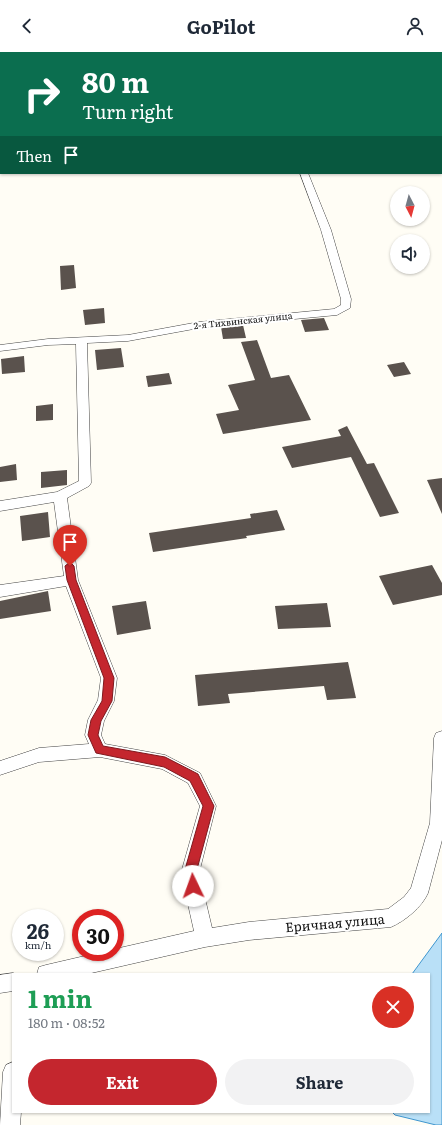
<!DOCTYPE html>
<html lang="en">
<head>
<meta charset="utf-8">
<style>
  body { margin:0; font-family:Literata,serif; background:#f2f2f3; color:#1f2937; height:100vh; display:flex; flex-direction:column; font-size:15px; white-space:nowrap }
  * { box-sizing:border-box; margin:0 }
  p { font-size:13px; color:#747a83 }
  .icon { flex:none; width:22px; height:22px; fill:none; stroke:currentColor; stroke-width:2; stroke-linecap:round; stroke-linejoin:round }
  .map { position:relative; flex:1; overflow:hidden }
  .panel { position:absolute; left:12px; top:921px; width:418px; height:140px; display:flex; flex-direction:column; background:#fff; border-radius:0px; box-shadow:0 1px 3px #0004 }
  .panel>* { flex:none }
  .guide { position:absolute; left:0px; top:0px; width:442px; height:122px; box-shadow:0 1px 3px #0004; background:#0b6e4f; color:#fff; overflow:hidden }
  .needle { width:26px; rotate:174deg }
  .fabs { position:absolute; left:390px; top:134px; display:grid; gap:8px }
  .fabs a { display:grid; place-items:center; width:40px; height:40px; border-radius:50%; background:#fff; box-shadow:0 1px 3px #0004; font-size:20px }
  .speed { position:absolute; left:12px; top:857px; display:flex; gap:8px; font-size:20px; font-weight:700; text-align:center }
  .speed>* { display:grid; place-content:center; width:52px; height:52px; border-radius:50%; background:#fff; box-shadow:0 1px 3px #0004; line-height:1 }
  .speed small { font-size:10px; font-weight:400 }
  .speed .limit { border:6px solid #d22; background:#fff; color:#111 }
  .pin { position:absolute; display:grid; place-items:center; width:34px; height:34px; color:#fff; margin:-41px -17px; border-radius:50% 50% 50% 0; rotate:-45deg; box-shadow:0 0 4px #0007 }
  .pin .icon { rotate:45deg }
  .me { position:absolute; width:44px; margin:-22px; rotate:357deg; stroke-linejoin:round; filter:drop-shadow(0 0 3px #0008) }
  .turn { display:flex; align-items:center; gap:14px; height:84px; padding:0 16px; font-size:18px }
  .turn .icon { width:52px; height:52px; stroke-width:2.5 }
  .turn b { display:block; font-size:28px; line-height:34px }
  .then { display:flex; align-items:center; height:38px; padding:0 16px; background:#0003; gap:8px; font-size:15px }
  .round { display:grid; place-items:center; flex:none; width:42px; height:42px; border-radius:21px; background:#f2f2f3 }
  .head { display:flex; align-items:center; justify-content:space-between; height:68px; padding:0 16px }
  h1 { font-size:24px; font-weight:700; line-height:30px; color:#1e9e55 }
  .cta { display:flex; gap:8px; margin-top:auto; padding:8px 16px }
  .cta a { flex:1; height:46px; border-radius:24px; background:#c4262e; color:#fff; font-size:16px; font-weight:700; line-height:46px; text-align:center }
  .cta a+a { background:#f2f2f3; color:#1f2937 }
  header { display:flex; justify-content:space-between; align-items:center; height:52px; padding:0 16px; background:#fff; font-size:18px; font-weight:700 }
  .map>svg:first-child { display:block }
  .water { fill:#b9e0f7; stroke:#3f96cf }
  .building { fill:#5a524d }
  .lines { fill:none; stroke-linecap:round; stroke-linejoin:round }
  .street-casing { stroke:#444; stroke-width:1 }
  .primary-casing { stroke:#222; stroke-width:1 }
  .street { fill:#fff; fill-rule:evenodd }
  .primary { fill:#f9d66b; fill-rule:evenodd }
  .route { fill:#c4262e; stroke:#7f191e }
  .labels { text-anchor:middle; stroke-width:4; stroke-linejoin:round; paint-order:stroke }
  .far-street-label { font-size:9px; fill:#111; stroke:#fff }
  .near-street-label { font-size:13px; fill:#111; stroke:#fff }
</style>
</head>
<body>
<header><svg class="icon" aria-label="back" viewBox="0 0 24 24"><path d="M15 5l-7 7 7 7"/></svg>GoPilot<svg class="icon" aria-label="person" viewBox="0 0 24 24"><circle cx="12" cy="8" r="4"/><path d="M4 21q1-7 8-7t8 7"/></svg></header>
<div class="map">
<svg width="442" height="1073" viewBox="0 0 442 1073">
  <rect width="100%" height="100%" fill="#fffdf5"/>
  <path class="water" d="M442,881v192h-6l-41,-10 -3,-3h37v-138h-17z"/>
  <path class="building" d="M74,213l2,23 -15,2 -1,-24z
    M104,256l1,15 -20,2 -2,-15z
    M324,266l5,12 -24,2 -4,-12z
    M243,273l3,13 -23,1 -2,-12z
    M257,288l14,38 18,-3 22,45 -88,14 -7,-20 23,-4 -11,-25 27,-5 -14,-38z
    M121,296l3,19 -27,3 -2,-20z
    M24,304l1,16 -23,2 -1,-15z
    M404,310l7,12 -17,3 -7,-12z
    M169,321l3,11 -24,3 -2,-11z
    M53,352v16l-17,1v-15z
    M347,374l20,38 7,-1 25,50 -19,4 -29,-60 -59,11 -10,-21 59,-11 -3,-6z
    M16,412l1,16 -17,2v-15z
    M67,418v15l-26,3v-16z
    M442,426v36l-15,-34z
    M277,458l8,20 -39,6 1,2 -94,14 -4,-19 102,-15 -1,-4z
    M48,460l2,25 -28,4 -2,-25z
    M432,513l10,18v12l-49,10 -14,-29z
    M48,539l3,20 -51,8v-18z
    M146,549l5,28 -34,6 -5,-29z
    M327,551l4,24 -53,2 -3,-23z
    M348,610l8,36 -29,2 -3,-14 -96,8 2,9 -32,3 -3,-31z"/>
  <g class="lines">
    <defs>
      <path id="street" d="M189,0h53l-54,1z
        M329,0h12l1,1h-12z
        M411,0h8l-9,1z
        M0,1h2l-1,4h-1z
        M441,21h1v4h-1z
        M0,44h1v4h-1z
        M441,68h1v7h-1z
        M300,121h8l23,57 20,69 -1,9 -13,7 -138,13 -71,13 -41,2 4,140 -2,3 -22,12 11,82 39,98 -3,23 -10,20 -3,14 4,9 60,11 35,18 16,33 -17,67 13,55 37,-6 139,-13 16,-12 7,-9 19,-65 4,-85 2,-5 6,-2v109l-14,53c-6,14 -23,28 -37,34l-142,13 -44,7 -118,27h-50l2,-7 7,-2 56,-13h13v-3l79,-18 -13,-58 19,-67 -12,-23 -26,-14 -62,-12 -61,5 -39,13v-14l39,-13 50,-4 -4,-9 3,-15 10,-20 3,-22 -35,-92 -66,11v-12l64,-9 -10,-74 -54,9v-10l57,-9 22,-11 -3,-137 -28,1 -48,6v-6l48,-6 80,-4 71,-13 135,-13 7,-4v-6l-20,-69z
        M13,921l3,1h-3v17l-13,2v-18z
        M13,1010v50h8l-1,13h-20l3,-53 3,-7z"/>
      <path id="primary" d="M441,80h1v8h-1z
        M0,91h1v8h-1z"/>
    </defs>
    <use href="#street" class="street-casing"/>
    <use href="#primary" class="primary-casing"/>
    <use href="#street" class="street"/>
    <use href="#primary" class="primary"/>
  </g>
  <path class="route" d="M70,510l4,4 2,14 38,98 -2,23 -11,20 -3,14 5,11 62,11 33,17 16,32 -18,67 3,13 -2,4 -4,2 -4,-2 -5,-17 19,-67 -13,-25 -26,-14 -68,-14 -8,-18 3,-15 11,-19 2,-23 -37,-98 -2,-14z"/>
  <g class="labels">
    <g class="far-street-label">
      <text transform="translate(243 269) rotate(-6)" y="3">2-я Тихвинская улица</text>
    </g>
    <g class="near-street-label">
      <text transform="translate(335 871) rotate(-5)" y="5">Еричная улица</text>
    </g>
  </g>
</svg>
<div class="fabs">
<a><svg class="needle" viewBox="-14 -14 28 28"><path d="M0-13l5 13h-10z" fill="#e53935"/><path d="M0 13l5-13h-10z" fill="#747a83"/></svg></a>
<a><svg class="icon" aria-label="sound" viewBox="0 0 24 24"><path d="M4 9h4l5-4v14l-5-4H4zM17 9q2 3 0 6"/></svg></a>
</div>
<div class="speed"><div>26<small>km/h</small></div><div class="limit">30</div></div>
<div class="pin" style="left:70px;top:514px;background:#d93025"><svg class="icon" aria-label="arrive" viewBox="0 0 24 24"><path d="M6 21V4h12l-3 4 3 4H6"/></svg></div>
<svg class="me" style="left:193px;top:834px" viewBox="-20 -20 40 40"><circle r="19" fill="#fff"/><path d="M0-13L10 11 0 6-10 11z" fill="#c4262e"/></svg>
<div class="guide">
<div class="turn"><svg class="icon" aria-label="right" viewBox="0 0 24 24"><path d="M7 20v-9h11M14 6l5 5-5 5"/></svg><div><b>80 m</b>Turn right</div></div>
<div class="then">Then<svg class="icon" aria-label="arrive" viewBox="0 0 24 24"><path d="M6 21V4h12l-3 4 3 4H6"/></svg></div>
</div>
<section class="panel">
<div class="head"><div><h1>1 min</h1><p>180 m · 08:52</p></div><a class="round" style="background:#d93025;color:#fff"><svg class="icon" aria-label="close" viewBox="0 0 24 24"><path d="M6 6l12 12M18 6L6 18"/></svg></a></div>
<div class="cta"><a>Exit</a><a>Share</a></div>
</section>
</div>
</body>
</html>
